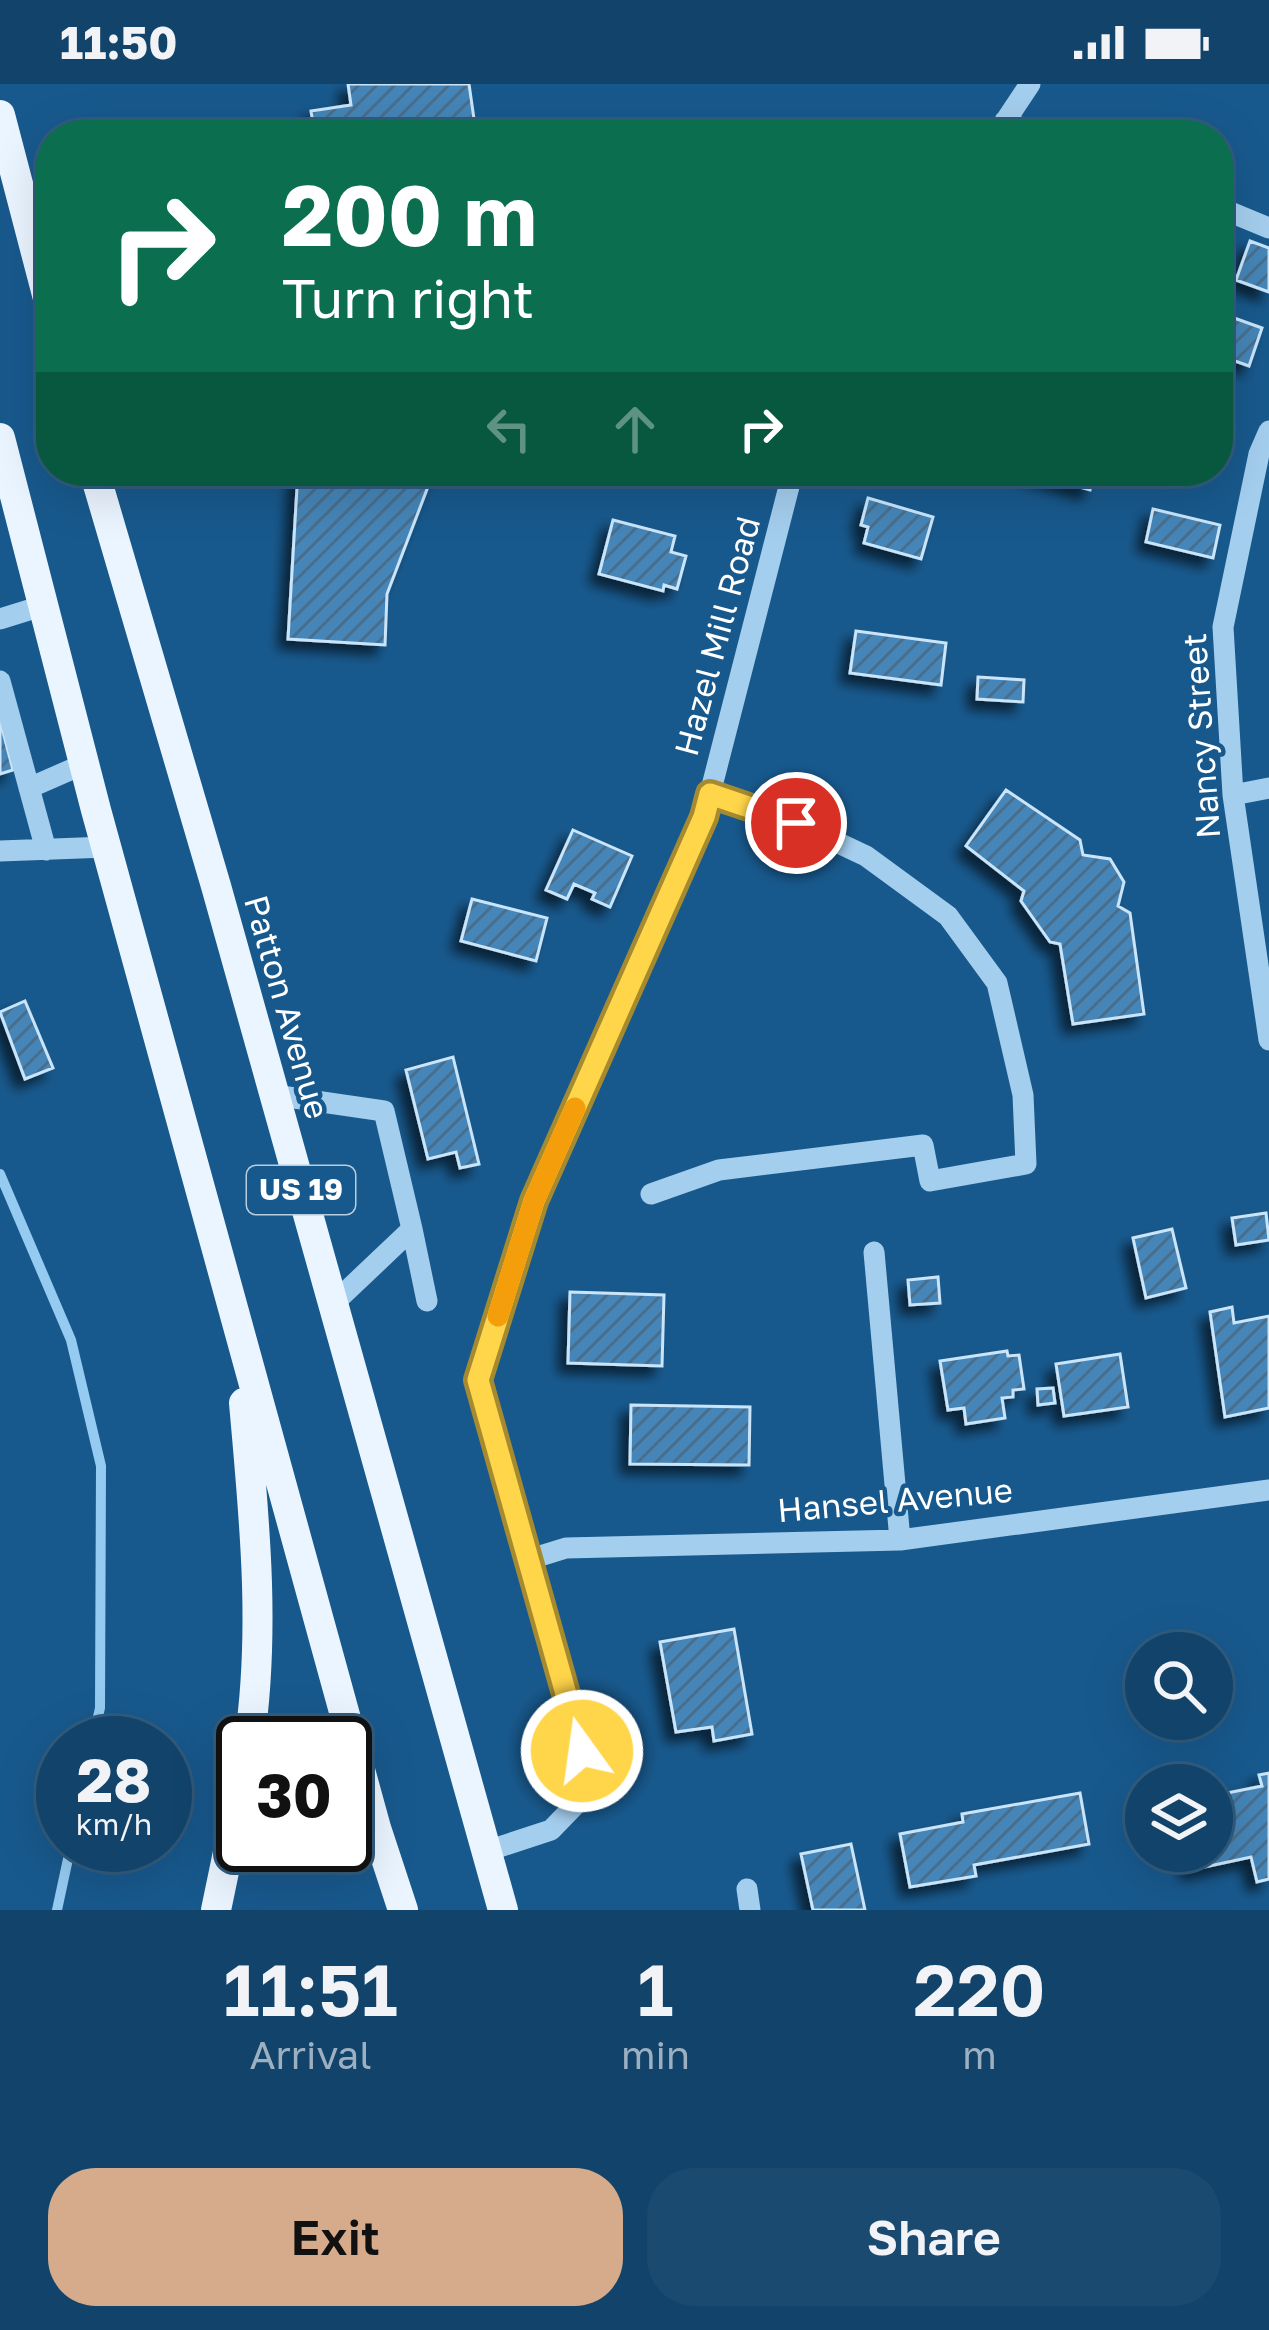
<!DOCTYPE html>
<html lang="en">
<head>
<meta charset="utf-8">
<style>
  body { margin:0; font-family:"Golos Text",sans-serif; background:#1b4a70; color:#f1f3f6; height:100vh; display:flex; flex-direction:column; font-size:45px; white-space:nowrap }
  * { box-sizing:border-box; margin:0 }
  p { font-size:39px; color:#9cb0c1 }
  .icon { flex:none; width:66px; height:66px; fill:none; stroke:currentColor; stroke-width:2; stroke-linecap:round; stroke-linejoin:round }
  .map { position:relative; height:1826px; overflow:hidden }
  .panel { display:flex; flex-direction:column; background:#12436a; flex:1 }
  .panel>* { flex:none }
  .hud { position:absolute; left:36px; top:36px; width:1197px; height:366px; border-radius:48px; box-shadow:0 12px 48px #0002,0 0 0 3px #315c7e; background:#0b6e4f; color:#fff; overflow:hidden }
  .fabs { position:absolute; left:1125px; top:1548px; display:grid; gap:24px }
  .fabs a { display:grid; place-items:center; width:108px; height:108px; border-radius:50%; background:#12436a; box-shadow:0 12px 48px #0002,0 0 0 3px #315c7e; font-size:60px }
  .speed { position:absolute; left:36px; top:1632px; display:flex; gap:24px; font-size:60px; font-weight:700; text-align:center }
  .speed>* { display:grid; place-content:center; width:156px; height:156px; border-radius:50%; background:#12436a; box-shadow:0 12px 48px #0002,0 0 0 3px #315c7e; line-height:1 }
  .speed small { font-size:30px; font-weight:400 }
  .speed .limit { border:6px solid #111; border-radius:18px; background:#fff; color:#111 }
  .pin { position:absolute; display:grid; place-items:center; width:102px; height:102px; color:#fff; margin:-51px; border:6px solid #fff; border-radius:50%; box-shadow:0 3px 12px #0007 }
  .me { position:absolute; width:132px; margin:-66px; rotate:346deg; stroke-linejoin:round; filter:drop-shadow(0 0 9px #0008) }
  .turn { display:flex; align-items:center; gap:42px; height:252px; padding:0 48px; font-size:54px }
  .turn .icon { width:156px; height:156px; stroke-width:2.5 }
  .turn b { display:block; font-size:84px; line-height:102px }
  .lanes { display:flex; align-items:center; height:114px; padding:0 48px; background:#0003; justify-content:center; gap:60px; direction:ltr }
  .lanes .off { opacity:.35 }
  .eta { display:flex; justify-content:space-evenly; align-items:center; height:204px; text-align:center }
  .eta b { font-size:72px; font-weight:600; line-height:84px }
  .cta { display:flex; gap:24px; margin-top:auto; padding:24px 48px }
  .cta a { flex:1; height:138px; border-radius:48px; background:#d6ab8b; color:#111; font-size:48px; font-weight:600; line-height:138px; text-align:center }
  .cta a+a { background:#1b4a70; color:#f1f3f6 }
  .status { display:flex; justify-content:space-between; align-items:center; height:84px; padding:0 60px; background:#12436a; direction:ltr }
  .status svg { height:33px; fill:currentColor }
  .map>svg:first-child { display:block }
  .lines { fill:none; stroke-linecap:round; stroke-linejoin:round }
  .stream { stroke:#96cbf1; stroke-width:10 }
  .building { fill:url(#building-hatch); stroke:#cae5fa; stroke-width:3; filter:url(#shadow) }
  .minor { stroke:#a4ceee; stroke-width:21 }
  .major { stroke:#ebf5ff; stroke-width:30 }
  .route-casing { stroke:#a68a30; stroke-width:30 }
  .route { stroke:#ffd54a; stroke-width:21 }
  .slow { stroke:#f59e0b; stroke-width:21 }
  .labels { text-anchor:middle; stroke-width:9; stroke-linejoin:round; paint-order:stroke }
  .shield { fill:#18598d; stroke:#bacddd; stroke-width:3 }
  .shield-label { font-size:30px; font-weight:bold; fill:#fff }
  .street-label { font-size:33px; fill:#fff; stroke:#18598d }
</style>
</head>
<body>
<div class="status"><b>11:50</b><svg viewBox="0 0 49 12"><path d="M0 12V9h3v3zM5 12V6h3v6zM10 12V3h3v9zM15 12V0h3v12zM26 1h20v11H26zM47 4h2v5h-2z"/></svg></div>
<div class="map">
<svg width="1269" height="1826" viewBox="0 0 1269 1826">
  <defs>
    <pattern id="building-hatch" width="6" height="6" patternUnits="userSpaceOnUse" patternTransform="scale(3)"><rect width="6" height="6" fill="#4585b7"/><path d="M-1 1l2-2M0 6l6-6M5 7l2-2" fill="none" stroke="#486e8c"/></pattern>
    <filter id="shadow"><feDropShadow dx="-9" dy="9" stdDeviation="6" flood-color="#0009"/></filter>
  </defs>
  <rect width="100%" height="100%" fill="#18598d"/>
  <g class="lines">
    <path class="stream" d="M0,1090l71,166 30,126 -1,242 -8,35
      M57,1826l14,-65"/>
  </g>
  <path class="building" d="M348,0h121l7,49 -161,2 -4,-24 40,-6z
    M1218,150l13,5 -11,33 -2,-1z
    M1250,157l19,7v44l-33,-12z
    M1223,230l39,14 -13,38 -31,-11v-25z
    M1218,310l16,6 -14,38 -2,-1z
    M298,387h136l-47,123 -2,51 -97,-6z
    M1023,387h72l-5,19z
    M868,414l65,19 -12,42 -57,-16 4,-16 -7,-2z
    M1153,425l67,16 -7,33 -67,-16z
    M613,436l62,16 -4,16 15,4 -9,33 -13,-4 -1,6 -64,-17z
    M856,547l90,12 -5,42 -91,-12z
    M978,593l46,3 -1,22 -46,-3z
    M0,636l13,50 -13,4z
    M1006,706l74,50 3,15 27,4 14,23 -6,24 12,7 14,101 -71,10 -13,-80 -10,-2 -29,-41 3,-10 -58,-45z
    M573,746l59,26 -22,51 -18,-8 3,-6 -21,-9 -7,15 -21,-9z
    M472,815l75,19 -11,43 -75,-20z
    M25,917l28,67 -28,11 -25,-67z
    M453,973l26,107 -19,4 -4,-16 -28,7 -22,-89z
    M1266,1129l3,27 -33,5 -4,-27z
    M1172,1145l14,59 -40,10 -13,-60z
    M938,1193l2,26 -30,2 -2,-25z
    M570,1208l94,3 -2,71 -94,-3z
    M1232,1223l2,16 35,-7v92l-44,9 -15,-105z
    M1007,1267l1,5 11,-1 5,34 -11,1v7l-11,1 3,20 -39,6 -2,-16 -16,2 -8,-49z
    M1120,1270l8,53 -64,9 -8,-52z
    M1053,1304l2,15 -17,2 -1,-16z
    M631,1321l119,2 -1,58 -119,-1z
    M734,1545l18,105 -38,7 -2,-14 -36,5 -16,-90z
    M1269,1689v106l-12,3 -6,-25 -60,13 -4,-19h25v-55l50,-10 -3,-11z
    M1080,1709l9,51 -115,21 2,11 -66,11 -10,-53 63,-12 -1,-8z
    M851,1760l14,66h-52l-12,-56z"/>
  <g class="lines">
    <path class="minor" d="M1005,37l34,14
      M996,51l34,-51
      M1218,123l51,21
      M1269,347l-10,23 -36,173 10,168 36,245
      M0,535l45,-14
      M0,597l46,169
      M29,704l55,-24
      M1233,711l36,-7
      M0,767l107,-4
      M274,1011l110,16 28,118 -79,75
      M651,1110l68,-24 204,-25 7,36 96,-17 -3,-69 -26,-112 -49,-67 -82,-60 -70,-33 -86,-29
      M412,1145l15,72
      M874,1168l26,288
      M527,1476l39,-12 334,-8 369,-50
      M487,1767l64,-21 30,-31 1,-48 -104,-371 56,-179 170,-384 89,-346
      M747,1805l3,21"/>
    <path class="major" d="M0,31l51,195
      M0,354l96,372 280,1018 27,82
      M94,387l122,415 287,1024
      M244,1319c10,112 22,227 5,340
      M216,1826l27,-130"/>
  </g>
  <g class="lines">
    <defs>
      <path id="route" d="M582,1667l-104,-371 56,-179 170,-384 6,-23 86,29"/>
    </defs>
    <use href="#route" class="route-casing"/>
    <use href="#route" class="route"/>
    <path class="slow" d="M498,1232l36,-115 41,-93"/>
  </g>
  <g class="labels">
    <rect class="shield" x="247" y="1082" width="108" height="48" rx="9"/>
    <g class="shield-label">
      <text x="301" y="1116">US 19</text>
    </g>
    <g class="street-label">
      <text transform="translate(717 552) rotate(-75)" y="12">Hazel Mill Road</text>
      <text transform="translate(1201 652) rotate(-94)" y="12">Nancy Street</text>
      <text transform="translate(287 923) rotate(74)" y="12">Patton Avenue</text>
      <text transform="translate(895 1416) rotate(-5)" y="12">Hansel Avenue</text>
    </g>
  </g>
</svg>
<div class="fabs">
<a><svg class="icon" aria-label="search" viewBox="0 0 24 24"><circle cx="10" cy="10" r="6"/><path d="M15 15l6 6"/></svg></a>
<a><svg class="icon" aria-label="layers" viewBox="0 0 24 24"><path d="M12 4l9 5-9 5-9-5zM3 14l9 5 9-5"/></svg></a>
</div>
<div class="speed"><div>28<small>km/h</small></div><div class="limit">30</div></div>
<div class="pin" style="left:796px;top:739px;background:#d93025"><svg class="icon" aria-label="arrive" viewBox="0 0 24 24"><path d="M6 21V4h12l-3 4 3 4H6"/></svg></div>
<svg class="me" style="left:582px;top:1667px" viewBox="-20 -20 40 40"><circle r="17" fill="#ffd54a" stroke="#fff" stroke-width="3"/><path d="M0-11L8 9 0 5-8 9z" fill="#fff"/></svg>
<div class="hud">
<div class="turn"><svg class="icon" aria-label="right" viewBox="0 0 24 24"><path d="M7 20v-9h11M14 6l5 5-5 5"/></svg><div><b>200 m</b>Turn right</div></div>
<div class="lanes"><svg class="icon off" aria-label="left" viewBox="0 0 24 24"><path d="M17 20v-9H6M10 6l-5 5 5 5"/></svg><svg class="icon off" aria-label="ahead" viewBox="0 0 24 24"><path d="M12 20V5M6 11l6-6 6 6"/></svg><svg class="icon" aria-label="right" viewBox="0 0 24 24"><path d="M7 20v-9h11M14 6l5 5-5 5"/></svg></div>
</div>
</div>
<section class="panel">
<div class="eta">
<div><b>11:51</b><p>Arrival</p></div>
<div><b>1</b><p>min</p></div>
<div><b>220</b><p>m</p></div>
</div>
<div class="cta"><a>Exit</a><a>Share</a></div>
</section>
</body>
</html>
